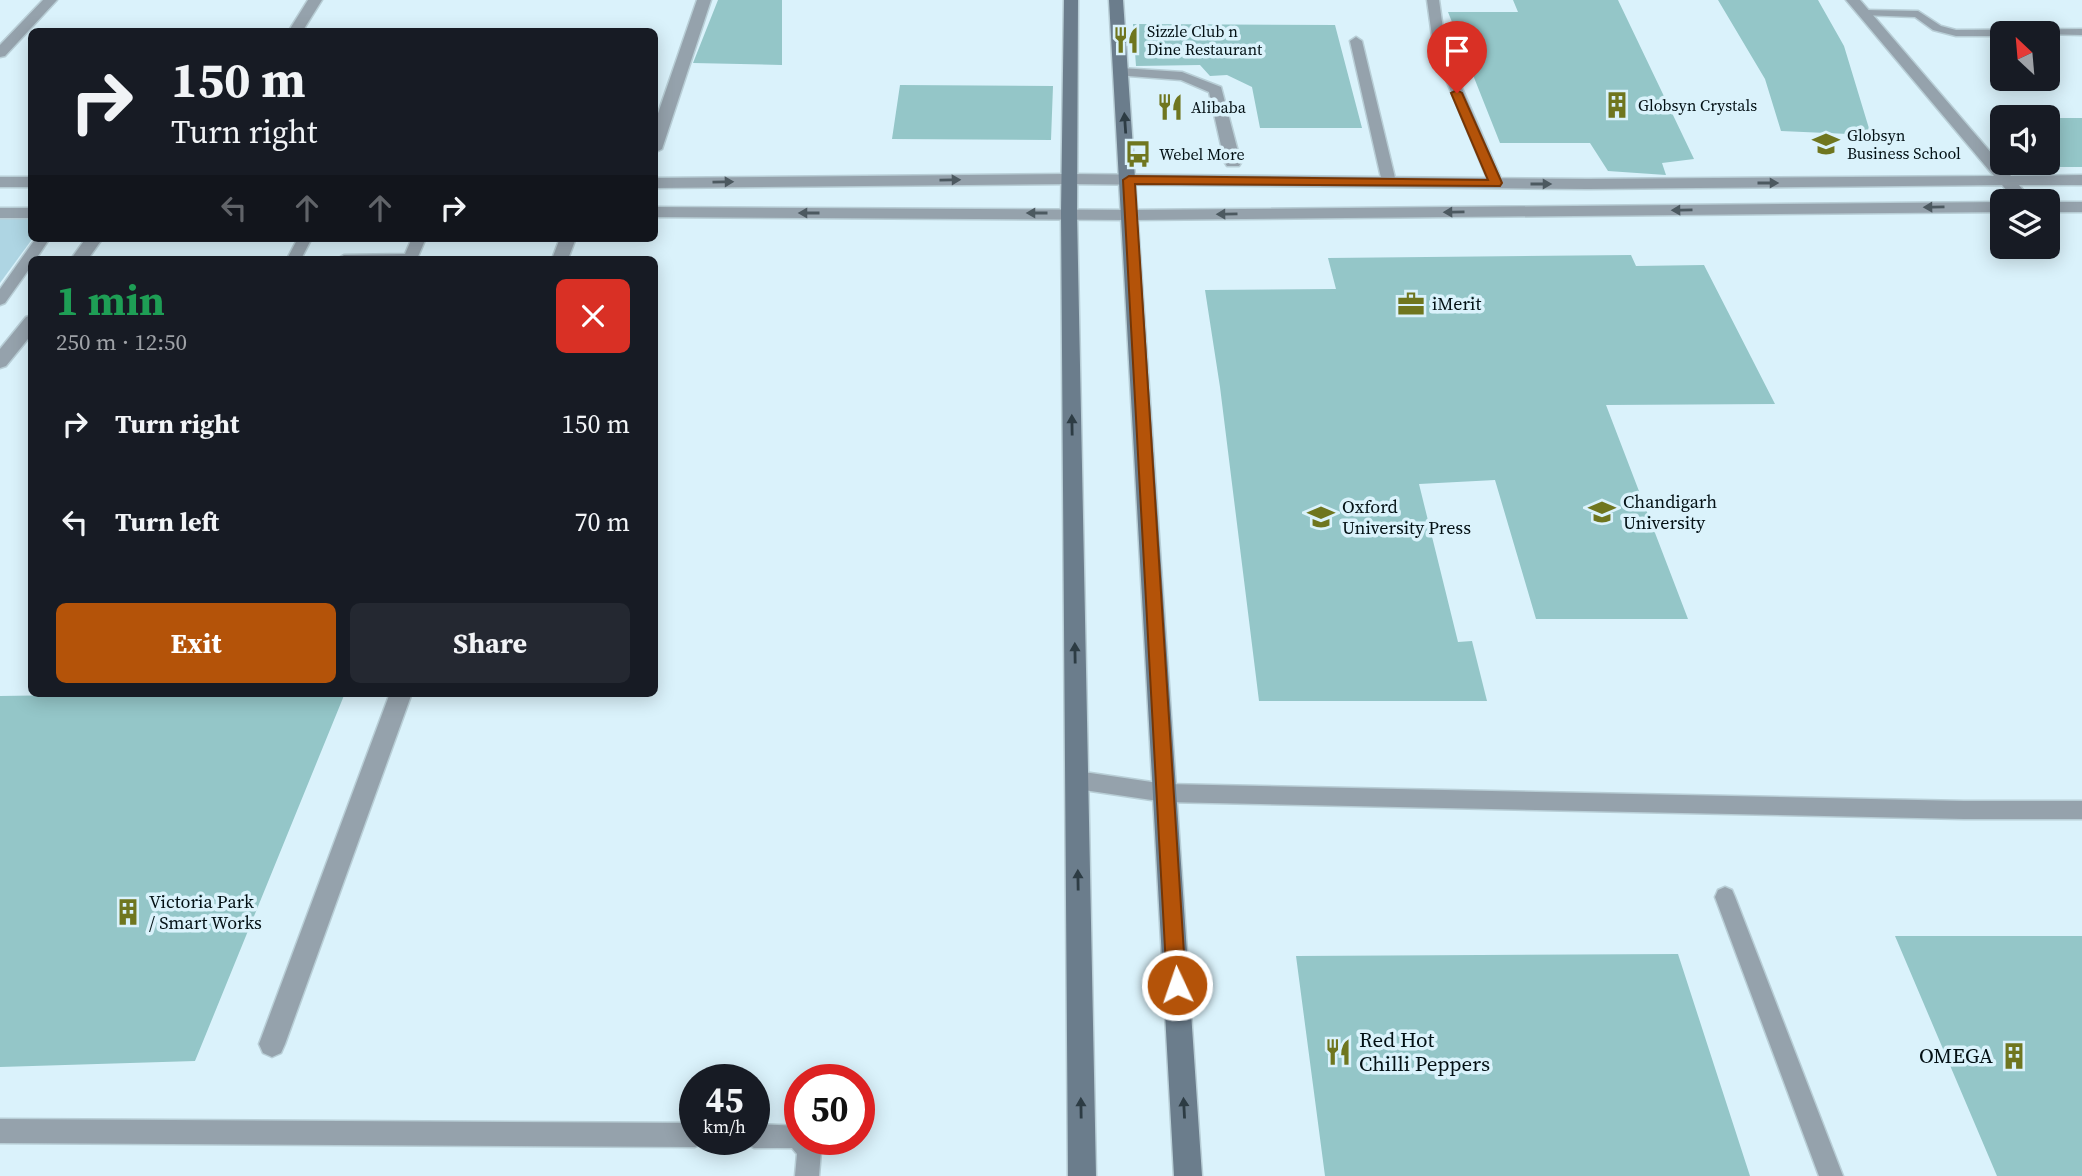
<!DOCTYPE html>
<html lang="en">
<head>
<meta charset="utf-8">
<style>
  body { margin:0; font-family:"Source Serif 4",serif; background:#242831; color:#f1f3f6; height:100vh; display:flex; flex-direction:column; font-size:26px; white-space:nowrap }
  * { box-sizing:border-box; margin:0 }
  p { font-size:23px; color:#9ea1a6 }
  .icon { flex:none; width:38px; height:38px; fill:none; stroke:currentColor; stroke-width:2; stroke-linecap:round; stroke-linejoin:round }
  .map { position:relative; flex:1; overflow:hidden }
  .drawer { position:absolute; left:28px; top:256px; width:630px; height:441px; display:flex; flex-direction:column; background:#171b24; border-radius:10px; box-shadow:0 4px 18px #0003 }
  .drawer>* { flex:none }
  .guide { position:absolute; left:28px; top:28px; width:630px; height:214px; border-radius:10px; box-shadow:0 4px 18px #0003; background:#171b24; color:#f1f3f6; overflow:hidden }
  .needle { width:46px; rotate:334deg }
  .buttons { position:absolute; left:1990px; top:21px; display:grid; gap:14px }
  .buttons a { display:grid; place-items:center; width:70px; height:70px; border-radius:10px; background:#171b24; box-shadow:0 4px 18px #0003; font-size:35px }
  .speed { position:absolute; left:679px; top:1064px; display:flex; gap:14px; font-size:35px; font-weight:700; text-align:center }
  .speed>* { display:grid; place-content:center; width:91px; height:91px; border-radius:50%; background:#171b24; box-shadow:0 4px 18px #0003; line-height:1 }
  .speed small { font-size:18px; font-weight:400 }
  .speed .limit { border:10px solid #d22; background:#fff; color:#111 }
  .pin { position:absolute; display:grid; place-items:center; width:60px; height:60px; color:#fff; margin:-72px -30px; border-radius:50% 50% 50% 0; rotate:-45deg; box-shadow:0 0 7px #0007 }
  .pin .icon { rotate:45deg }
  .me { position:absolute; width:77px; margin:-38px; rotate:357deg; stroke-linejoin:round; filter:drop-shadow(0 0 5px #0008) }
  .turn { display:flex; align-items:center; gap:24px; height:147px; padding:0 28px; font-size:32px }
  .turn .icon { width:91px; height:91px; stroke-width:2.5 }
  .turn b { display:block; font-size:49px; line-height:60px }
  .lanes { display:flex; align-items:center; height:66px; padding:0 28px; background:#0003; justify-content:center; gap:35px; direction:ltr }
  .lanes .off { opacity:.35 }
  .round { display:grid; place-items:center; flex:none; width:74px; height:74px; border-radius:10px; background:#242831 }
  .headline { display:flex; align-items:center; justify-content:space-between; height:119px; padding:0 28px }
  h1 { font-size:42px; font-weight:700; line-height:52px; color:#1e9e55 }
  .button { display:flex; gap:14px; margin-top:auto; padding:14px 28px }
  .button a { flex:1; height:80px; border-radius:10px; background:#b45309; color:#fff; font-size:28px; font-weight:700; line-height:80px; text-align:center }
  .button a+a { background:#242831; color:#f1f3f6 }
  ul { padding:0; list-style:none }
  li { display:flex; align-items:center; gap:21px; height:98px; padding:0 28px }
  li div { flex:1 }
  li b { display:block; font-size:26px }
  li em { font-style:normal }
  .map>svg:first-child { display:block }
  .green { fill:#aed5e3 }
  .building { fill:#94c6c8 }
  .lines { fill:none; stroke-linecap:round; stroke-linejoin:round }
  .lane-casing { stroke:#b8ced6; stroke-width:3 }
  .street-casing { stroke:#b8ced6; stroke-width:3 }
  .secondary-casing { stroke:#b8ced6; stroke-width:3 }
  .lane { fill:#95a2ac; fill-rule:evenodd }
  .street { fill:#95a2ac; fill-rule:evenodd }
  .secondary { fill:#6b7d8c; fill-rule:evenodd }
  .oneway { fill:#2d3c44 }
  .oneway2 { fill:#4c5960 }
  .route { fill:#b45309; stroke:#753606; stroke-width:2 }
  .labels { text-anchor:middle; stroke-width:7; stroke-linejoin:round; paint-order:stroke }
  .far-poi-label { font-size:16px; fill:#031014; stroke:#daf2fb; text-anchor:start }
  .poi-label { font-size:18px; fill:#031014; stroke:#daf2fb; text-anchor:start }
  .near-poi-label { font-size:21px; fill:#031014; stroke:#daf2fb; text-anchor:start }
</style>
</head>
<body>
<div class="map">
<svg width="2082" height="1176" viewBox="0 0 2082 1176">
  <rect width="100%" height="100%" fill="#daf2fb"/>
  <path class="green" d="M0,214h31l2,24 -33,45z"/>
  <path class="building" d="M718,0h64v65l-89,-2z
    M1513,0h105l76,159 -32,4 4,12 -58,-4 -18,-28h-90l-52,-131h70z
    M1718,0h100l26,46 27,89 -90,-4 -16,-52z
    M1133,24l202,1 27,103h-102l-8,-41 -25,-12 -17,1 -10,-11 -64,1z
    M900,85l153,1 -2,54 -159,-1z
    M2048,118h34v49h-51l-4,-4h21z
    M1631,255l5,11 68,-1 71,139 -169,1 82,214h-152l-41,-139 -76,4 39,158 14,-1 15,60h-228l-39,-314 -15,-97 131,-1 -8,-31z
    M202,693h143l-150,368 -195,6v-371z
    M1895,936h187v240h-85z
    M1678,954l72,222h-425l-29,-220z"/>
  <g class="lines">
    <defs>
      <path id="lane" d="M1427,0h12l7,51 57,132 -2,3 -5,1 -7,-4 -55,-132z
        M1865,10l53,1 23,15 15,4 126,-1v6l-80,-2v3h-46l-23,-6 -18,-13 -54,-2 -2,-2z
        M1356,37l6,4 34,141 -7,4 -7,-4 -32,-141z
        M36,238h14l-14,21h-4v6l-27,38 -5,2v-16z
        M298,238h14l-11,21h-14z
        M412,238h14l-9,21h-80l7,-4 61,-1z
        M1077,771l88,13 799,17h118v18h-118l-799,-17 -88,-13 -7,-3 -3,-6 3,-6z
        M1725,887l7,3 3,7 108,279h-24l-104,-279 3,-7z
        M0,1119l695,4v16h10l-2,4 -8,4 -695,-4z
        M754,1124l46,2v13h15l6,12 -2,25h-24l2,-22 -5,-6h-38l-8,-4 -2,-5h10z"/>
      <path id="street" d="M43,0h14l-52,56 -5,1v-12z
        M308,0h14l-20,32h-14z
        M697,0h14l-49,149 -8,4v-28z
        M1846,0h14l151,176 71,-1v10h-63l13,16h-16l-14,-16 -414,4 -520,-5 -414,4v-10l414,-4 520,5 406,-3z
        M1121,68l61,4 39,15 20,76 -2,3h-12l-2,-3 -16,-71 -28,-12 -65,-5 -2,-3 2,-3z
        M0,177h32v10h-32z
        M2002,202v10l-873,8 -475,-3v-10l475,3z
        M2048,202h34v10h-34z
        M0,208h32v10h-32z
        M86,238h17l-15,21h-17z
        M560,238h16l-8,21h-16z
        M32,315v19l-26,32 -6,2v-19l26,-32z
        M390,693h22l-127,351 -4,9 -9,4 -9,-4 -4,-9z"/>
      <path id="secondary" d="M1064,0h14l-1,213 19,963h-28l-7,-963z
        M1109,0h14l79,1176h-28z"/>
    </defs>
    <use href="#lane" class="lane-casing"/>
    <use href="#street" class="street-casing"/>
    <use href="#secondary" class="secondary-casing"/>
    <use href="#lane" class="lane"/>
    <use href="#street" class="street"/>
    <use href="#secondary" class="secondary"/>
  </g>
  <defs><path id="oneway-solid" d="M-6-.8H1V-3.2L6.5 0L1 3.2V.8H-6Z" transform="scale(1.75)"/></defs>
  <g class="oneway">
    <use href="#oneway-solid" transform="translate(1125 123) rotate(-94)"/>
    <use href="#oneway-solid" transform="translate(1072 425) rotate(-91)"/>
    <use href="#oneway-solid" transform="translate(1075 653) rotate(-91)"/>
    <use href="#oneway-solid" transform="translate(1078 880) rotate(-91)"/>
    <use href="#oneway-solid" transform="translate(1081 1108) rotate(-91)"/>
    <use href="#oneway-solid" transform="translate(1184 1108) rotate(-93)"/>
  </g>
  <g class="oneway2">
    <use href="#oneway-solid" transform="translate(950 180) rotate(-1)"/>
    <use href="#oneway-solid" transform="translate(723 182) rotate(-1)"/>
    <use href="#oneway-solid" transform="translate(1768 183)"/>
    <use href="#oneway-solid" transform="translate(1541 184)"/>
    <use href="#oneway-solid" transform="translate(1934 207) rotate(179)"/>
    <use href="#oneway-solid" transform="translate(1682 210) rotate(179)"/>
    <use href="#oneway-solid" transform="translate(1454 212) rotate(179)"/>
    <use href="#oneway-solid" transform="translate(809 213) rotate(-180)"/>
    <use href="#oneway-solid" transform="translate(1037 213) rotate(-180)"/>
    <use href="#oneway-solid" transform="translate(1227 214) rotate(179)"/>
  </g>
  <path class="route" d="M1457,90l5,3 40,90 -2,3 -365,-2 51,801 -2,6 -7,3 -7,-3 -3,-6 -44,-805 6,-4 359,4 -37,-87z"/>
  <defs>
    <symbol id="restaurant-bare" viewBox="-9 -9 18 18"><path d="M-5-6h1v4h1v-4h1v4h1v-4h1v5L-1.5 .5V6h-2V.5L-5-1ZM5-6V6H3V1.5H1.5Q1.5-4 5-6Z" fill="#6f761f" stroke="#daf2fb" stroke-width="2.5" paint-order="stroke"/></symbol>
    <symbol id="building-bare" viewBox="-9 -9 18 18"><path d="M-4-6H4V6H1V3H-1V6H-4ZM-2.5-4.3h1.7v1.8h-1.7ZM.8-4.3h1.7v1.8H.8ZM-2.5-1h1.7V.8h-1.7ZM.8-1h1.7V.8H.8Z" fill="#6f761f" stroke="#daf2fb" stroke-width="2.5" paint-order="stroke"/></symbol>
    <symbol id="school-bare" viewBox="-9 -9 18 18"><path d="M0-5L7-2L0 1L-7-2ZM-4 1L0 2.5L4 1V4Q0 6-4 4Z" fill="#6f761f" stroke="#daf2fb" stroke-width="2.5" paint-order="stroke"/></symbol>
    <symbol id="bus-bare" viewBox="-9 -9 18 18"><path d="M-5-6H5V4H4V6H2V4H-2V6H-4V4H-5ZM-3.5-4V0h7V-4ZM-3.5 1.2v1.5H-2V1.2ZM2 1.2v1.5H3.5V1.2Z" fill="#6f761f" stroke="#daf2fb" stroke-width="2.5" paint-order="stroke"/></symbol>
    <symbol id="office-bare" viewBox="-9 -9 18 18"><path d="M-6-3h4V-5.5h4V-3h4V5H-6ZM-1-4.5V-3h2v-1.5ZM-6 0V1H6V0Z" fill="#6f761f" stroke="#daf2fb" stroke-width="2.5" paint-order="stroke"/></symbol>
    <symbol id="university-bare" viewBox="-9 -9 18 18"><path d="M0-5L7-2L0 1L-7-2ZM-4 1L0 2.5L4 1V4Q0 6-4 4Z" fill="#6f761f" stroke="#daf2fb" stroke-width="2.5" paint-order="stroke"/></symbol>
  </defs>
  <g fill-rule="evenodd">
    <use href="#restaurant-bare" x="1107" y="21" width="38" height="38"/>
    <use href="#building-bare" x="1598" y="86" width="38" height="38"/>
    <use href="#restaurant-bare" x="1151" y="88" width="38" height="38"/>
    <use href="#school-bare" x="1807" y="125" width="38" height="38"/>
    <use href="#bus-bare" x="1119" y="135" width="38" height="38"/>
    <use href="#office-bare" x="1392" y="285" width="38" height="38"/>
    <use href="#university-bare" x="1583" y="493" width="38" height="38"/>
    <use href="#university-bare" x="1302" y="498" width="38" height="38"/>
    <use href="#building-bare" x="109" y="893" width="38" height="38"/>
    <use href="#restaurant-bare" x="1319" y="1033" width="38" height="38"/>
    <use href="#building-bare" x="1995" y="1037" width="38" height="38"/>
  </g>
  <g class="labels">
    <g class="far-poi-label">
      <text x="1147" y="37">Sizzle Club n<tspan x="1147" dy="18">Dine Restaurant</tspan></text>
      <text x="1638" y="111">Globsyn Crystals</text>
      <text x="1191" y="113">Alibaba</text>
      <text x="1847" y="141">Globsyn<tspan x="1847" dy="18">Business School</tspan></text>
      <text x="1159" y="160">Webel More</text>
    </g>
    <g class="poi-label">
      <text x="1432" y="310">iMerit</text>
      <text x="1623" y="508">Chandigarh<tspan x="1623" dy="21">University</tspan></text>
      <text x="1342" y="513">Oxford<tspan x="1342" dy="21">University Press</tspan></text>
      <text x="149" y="908">Victoria Park<tspan x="149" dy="21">/ Smart Works</tspan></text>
    </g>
    <g class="near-poi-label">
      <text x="1359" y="1047">Red Hot<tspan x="1359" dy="24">Chilli Peppers</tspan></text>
      <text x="1993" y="1063" text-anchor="end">OMEGA</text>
    </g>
  </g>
</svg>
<div class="buttons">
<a><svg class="needle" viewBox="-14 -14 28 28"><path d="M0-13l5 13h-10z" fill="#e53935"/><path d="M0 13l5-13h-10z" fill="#9ea1a6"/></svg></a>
<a><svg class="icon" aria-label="sound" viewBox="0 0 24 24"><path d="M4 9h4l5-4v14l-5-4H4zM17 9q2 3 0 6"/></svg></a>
<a><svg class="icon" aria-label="layers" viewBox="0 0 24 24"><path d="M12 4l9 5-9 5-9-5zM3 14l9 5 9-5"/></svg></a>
</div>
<div class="speed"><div>45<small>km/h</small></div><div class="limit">50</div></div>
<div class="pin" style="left:1457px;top:93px;background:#d93025"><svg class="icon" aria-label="arrive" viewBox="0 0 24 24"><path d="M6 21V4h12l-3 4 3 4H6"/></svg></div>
<svg class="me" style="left:1177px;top:985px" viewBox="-20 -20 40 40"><circle r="17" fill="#b45309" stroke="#fff" stroke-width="3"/><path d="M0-11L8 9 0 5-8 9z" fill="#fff"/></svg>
<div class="guide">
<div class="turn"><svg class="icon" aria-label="right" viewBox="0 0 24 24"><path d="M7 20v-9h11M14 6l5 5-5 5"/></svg><div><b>150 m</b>Turn right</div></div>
<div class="lanes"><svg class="icon off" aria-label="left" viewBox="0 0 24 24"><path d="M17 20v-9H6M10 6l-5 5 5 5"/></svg><svg class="icon off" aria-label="ahead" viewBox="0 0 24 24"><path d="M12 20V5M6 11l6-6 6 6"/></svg><svg class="icon off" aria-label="ahead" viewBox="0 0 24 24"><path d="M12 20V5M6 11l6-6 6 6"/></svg><svg class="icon" aria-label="right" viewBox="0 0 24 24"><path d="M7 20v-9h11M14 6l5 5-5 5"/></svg></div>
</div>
<section class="drawer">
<div class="headline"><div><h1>1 min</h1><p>250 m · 12:50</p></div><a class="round" style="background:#d93025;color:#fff"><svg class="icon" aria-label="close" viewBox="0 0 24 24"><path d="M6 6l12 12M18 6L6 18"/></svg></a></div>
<ul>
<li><svg class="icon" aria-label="right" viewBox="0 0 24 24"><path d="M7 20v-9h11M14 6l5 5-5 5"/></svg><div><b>Turn right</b></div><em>150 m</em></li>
<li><svg class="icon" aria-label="left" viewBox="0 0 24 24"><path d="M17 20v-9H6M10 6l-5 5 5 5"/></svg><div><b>Turn left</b></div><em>70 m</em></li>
</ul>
<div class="button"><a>Exit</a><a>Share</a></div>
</section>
</div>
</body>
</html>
